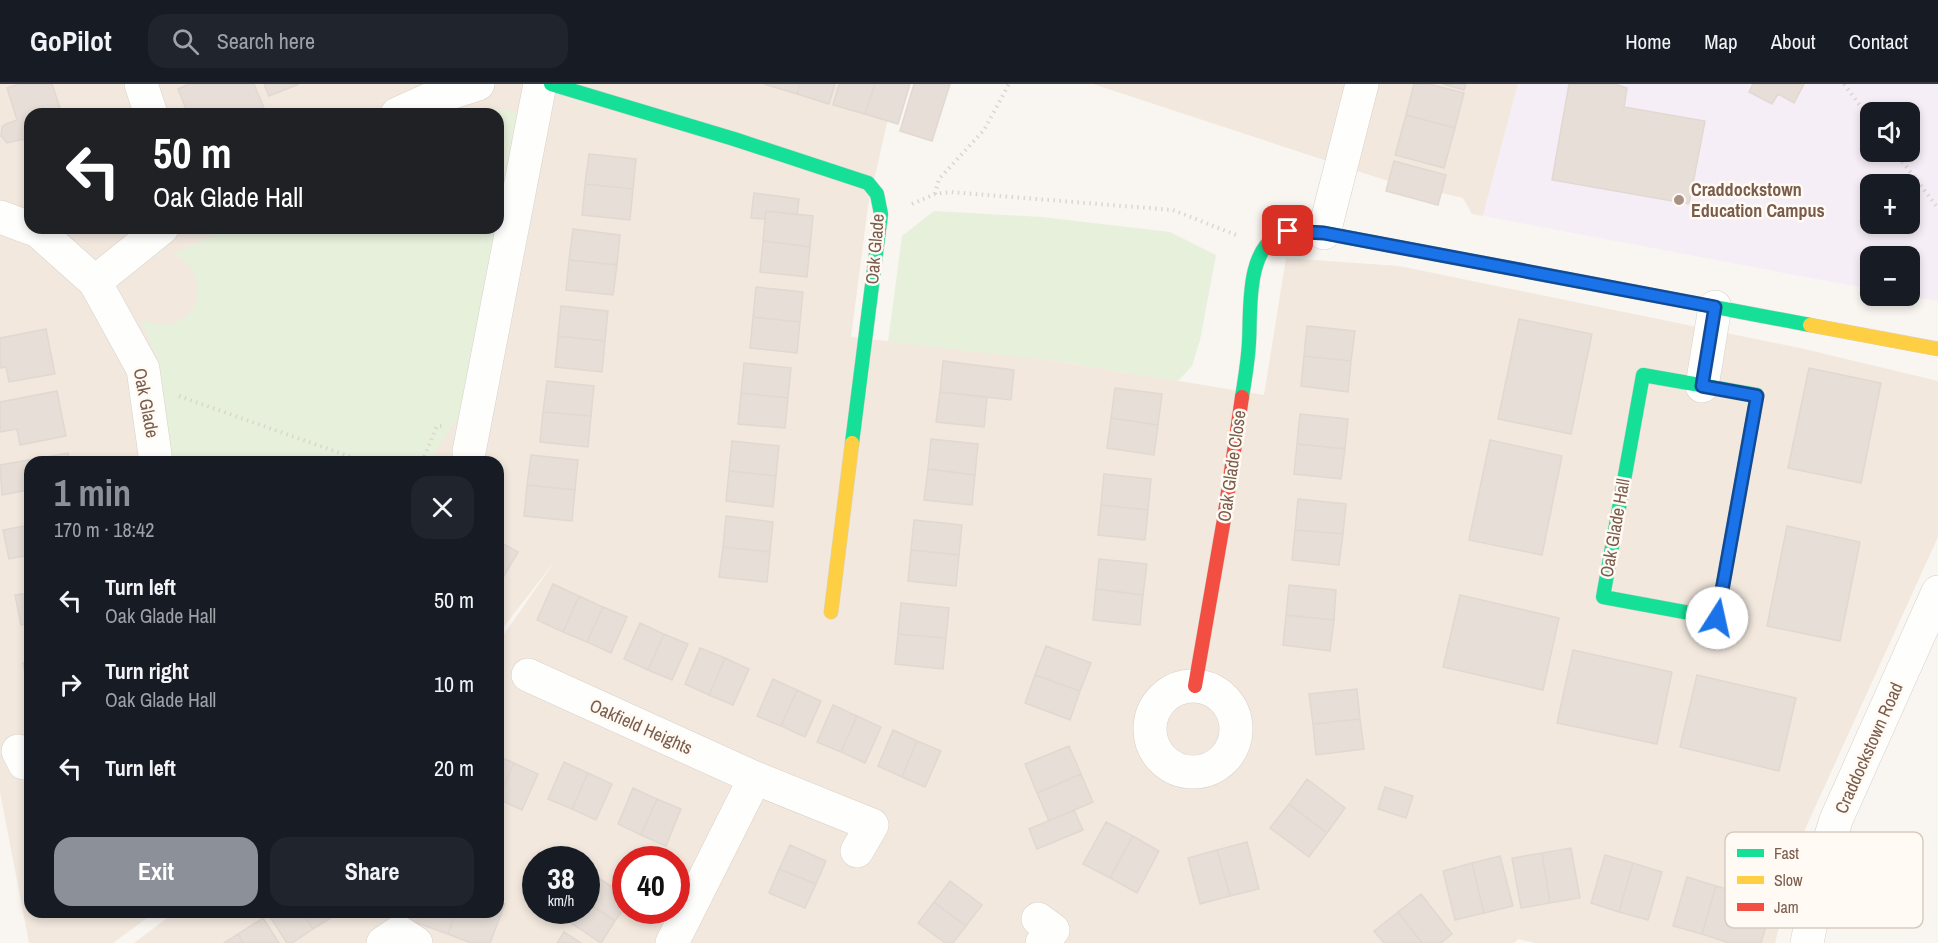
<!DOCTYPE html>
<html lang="en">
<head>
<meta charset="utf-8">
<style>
  body { margin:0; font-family:"Archivo Narrow",sans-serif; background:#20242c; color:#f1f3f6; height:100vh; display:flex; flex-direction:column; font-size:22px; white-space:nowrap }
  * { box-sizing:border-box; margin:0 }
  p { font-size:20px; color:#9ea1a6 }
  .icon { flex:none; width:33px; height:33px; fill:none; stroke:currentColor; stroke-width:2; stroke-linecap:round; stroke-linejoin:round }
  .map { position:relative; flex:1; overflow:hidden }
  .details { position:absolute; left:24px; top:372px; width:480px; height:462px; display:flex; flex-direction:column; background:#171b24; border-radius:18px; box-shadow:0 3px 9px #0003 }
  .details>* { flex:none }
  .top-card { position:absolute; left:24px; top:24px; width:480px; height:126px; border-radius:18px; box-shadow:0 3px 9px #0003; background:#202124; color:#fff; overflow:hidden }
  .fabs { position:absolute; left:1860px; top:18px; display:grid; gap:12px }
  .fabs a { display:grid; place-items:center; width:60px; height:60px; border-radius:12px; background:#171b24; box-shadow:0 3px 9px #0003; font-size:30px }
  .speed { position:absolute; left:522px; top:762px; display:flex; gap:12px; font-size:30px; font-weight:700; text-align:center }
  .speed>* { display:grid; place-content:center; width:78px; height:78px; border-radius:50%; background:#171b24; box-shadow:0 3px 9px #0003; line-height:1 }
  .speed small { font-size:15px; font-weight:400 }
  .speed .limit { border:9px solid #d22; background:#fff; color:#111 }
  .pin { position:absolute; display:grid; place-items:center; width:51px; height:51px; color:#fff; margin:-26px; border-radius:12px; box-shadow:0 3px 9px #0006 }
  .me { position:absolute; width:66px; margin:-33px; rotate:10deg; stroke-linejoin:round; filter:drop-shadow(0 0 4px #0008) }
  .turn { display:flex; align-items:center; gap:21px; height:126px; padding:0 30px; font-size:27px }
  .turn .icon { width:78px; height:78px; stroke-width:2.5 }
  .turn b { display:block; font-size:42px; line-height:51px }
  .round { display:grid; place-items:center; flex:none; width:63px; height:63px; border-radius:18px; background:#20242c }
  .headline { display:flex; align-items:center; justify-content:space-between; height:102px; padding:0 30px }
  h1 { font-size:36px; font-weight:800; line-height:45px; color:#8c9099 }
  .primary-button { display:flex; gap:12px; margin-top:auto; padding:12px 30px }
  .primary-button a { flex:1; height:69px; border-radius:18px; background:#8c9099; color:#fff; font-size:24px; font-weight:800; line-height:69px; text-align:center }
  .primary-button a+a { background:#20242c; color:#f1f3f6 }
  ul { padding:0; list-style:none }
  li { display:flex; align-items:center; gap:18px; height:84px; padding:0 30px }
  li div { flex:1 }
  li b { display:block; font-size:22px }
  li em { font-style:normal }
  header { display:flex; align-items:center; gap:36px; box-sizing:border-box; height:84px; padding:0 30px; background:#171b24; border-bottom:2px solid #363941 }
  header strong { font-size:28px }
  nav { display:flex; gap:33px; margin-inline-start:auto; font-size:21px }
  .search { width:420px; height:54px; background:#20242c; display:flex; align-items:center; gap:15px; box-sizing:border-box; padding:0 21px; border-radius:18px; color:#9ea1a6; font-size:22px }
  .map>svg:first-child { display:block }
  .residential { fill:#f2e8de; fill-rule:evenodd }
  .education { fill:#f6eef6; fill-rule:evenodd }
  .green { fill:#e7f0db }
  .building { fill:#e6ded7; stroke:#e2d8d2; stroke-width:1.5 }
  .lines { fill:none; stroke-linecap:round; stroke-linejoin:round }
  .street-casing { stroke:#d7d1cb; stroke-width:34 }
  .fast-casing { stroke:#d9d2cb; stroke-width:15 }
  .slow-casing { stroke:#d9d2cb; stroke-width:15 }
  .jam-casing { stroke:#d9d2cb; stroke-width:15 }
  .path { stroke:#dcd5d0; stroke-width:4; stroke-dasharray:1.5 4.5; stroke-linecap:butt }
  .street { stroke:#fefefd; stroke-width:33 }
  .fast { stroke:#16e098; stroke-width:14 }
  .slow { stroke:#ffcf43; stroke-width:14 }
  .jam { stroke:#f24e42; stroke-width:14 }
  .route-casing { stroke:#114b97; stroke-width:15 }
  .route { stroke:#1a73e8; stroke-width:10 }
  .poi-dot { fill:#a69286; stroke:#fffaf3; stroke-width:2 }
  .labels { text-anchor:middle; stroke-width:5; stroke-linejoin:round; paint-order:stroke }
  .poi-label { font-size:18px; font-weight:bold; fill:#7a5c4d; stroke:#fffaf3; text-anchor:start }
  .street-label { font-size:18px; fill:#7a5c4d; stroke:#fffaf3 }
  .key { fill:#fffaf3; stroke:#d7cbc1; stroke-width:1.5 }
  .key-label { font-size:16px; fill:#7a5c4d }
</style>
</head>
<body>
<header>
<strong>GoPilot</strong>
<div class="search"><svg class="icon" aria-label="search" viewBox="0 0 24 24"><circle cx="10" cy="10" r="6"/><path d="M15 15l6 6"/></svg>Search here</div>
<nav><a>Home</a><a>Map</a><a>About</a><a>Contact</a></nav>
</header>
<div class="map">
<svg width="1938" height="859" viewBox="0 0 1938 859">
  <rect width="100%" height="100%" fill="#f9f5f0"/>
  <path class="residential" d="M0,0h896l-28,122 -17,131 199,23 214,35 22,-137 113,8 401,82 138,33v156l-137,301 -26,105h-240l-17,-4 -4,4h-1380l41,-31h323v-269l57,-82 -57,73v-172h-468v450h125l-42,31h-84l-29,-151zM30,30h468v114h-468zM536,776h50v50h-50zM626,776h50v50h-50z
    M1093,0h425l-35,132 -11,-2 -9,-16 -78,-18z"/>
  <path class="education" d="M1518,0h420v217l-31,-5h3v-40h-40v33l-387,-73zM1870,28h40v40h-40zM1870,100h40v40h-40z"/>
  <path class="green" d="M503,25l18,4 -59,299 -34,50h-259l-6,-72 -5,-28 -17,-43c50,24 81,-38 33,-65l52,-26h272v-114h-23z
    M934,127l108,6 128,15 46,23 -16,85 -8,26 -14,15 -128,-21 -162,-18 14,-106z"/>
  <path class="building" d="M19,0h33l10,30h-32v28l-5,2 -1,-5 -17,4 -6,-7 1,-9 4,-3 11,-4 -10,-32z
    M189,0h65l10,24 -16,6h-60l-10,-25z
    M264,0h35l-30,12z
    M764,0h36l-3,10z
    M800,0h35l-6,20 -32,-10z
    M839,0h36l-10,30 -32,-9z
    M875,0h35l-12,40 -33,-10z
    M914,0h36l-18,57 -32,-10z
    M1414,0h15l35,9 -9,35 -49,-13z
    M1443,0h23l-2,6z
    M1569,0h46l12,4 -3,19 81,14 -16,83 -137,-24z
    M1753,0h51l-10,19 -16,-9 -6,10 -23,-12z
    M1406,31l49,13 -11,40 -49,-13z
    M589,70l47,5 -3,30 -48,-5z
    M1394,77l52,14 -8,30 -52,-14z
    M585,100l48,5 -3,31 -48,-5z
    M754,109l45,6 -2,16 -31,-4 -1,8 -14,-1z
    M766,127l47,5 -3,31 -47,-6z
    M573,145l47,6 -3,30 -48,-5z
    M763,157l47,6 -3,30 -47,-5z
    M569,176l48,5 -4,30 -47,-5z
    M756,203l47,5 -3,30 -47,-5z
    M561,222l47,5 -3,30 -47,-5z
    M753,233l47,5 -3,31 -47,-5z
    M1519,235l73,15 -21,100 -73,-15z
    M1307,242l48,5 -4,30 -47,-5z
    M46,245l9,45 -46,8 -3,-15 -6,1v-30z
    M558,252l47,5 -3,31 -47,-5z
    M1304,272l47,5 -3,31 -47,-6z
    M943,277l71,9 -3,30 -71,-8z
    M744,279l47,5 -3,30 -47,-5z
    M1809,284l72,15 -20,100 -73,-15z
    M547,297l47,5 -3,30 -48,-4z
    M1115,304l47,6 -4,31 -47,-7z
    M57,307l9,45 -46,9 -3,-16 -17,3v-30z
    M940,308l47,5 -3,30 -48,-5z
    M741,309l47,5 -3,30 -47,-4z
    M543,328l48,4 -3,31 -48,-5z
    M1300,330l48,5 -3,30 -48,-5z
    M1111,334l47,7 -4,30 -47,-7z
    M931,355l47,5 -3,31 -47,-6z
    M1490,356l72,16 -20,99 -73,-15z
    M732,357l47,5 -3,30 -47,-5z
    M1297,360l48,5 -4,30 -47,-5z
    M68,369l2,9h-40v39l-2,-11 -26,5 -2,-30z
    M531,371l47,5 -3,30 -48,-5z
    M928,385l47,6 -3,30 -48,-5z
    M729,387l47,5 -3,31 -47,-6z
    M1104,390l47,5 -3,31 -47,-5z
    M527,401l48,5 -3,31 -48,-5z
    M1298,415l48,5 -3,30 -48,-4z
    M1101,421l47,5 -3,30 -47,-5z
    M726,432l47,6 -3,30 -47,-5z
    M914,436l48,5 -3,30 -48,-5z
    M30,441v30l-21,4 -6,-29z
    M1787,442l73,16 -20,99 -73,-15z
    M1295,446l48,4 -4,31 -47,-5z
    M498,457l20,11 -17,29 -3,-2z
    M723,463l47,5 -3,30 -48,-5z
    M911,466l48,5 -3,31 -48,-5z
    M1099,475l48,5 -4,31 -47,-6z
    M553,500l26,12 -16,36 -26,-12z
    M1289,501l47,5 -2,30 -48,-5z
    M1096,505l47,6 -3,30 -47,-5z
    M30,509v30l-9,2 -6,-30z
    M1460,511l99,23 -16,72 -100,-23z
    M579,512l24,11 -16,35 -24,-10z
    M901,519l48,5 -3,30 -48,-4z
    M603,523l24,10 -16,36 -24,-11z
    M1286,531l48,5 -4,31 -47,-6z
    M640,539l24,11 -16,36 -24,-11z
    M664,550l24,10 -16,36 -24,-10z
    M898,550l48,4 -3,31 -48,-5z
    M1046,562l45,17 -11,28 -45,-16z
    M700,564l25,10 -16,37 -24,-11z
    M1573,566l99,22 -15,72 -100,-21z
    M725,574l24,11 -16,36 -24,-10z
    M30,578v30l-1,1 -6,-30z
    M1035,591l45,16 -10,29 -45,-17z
    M1697,591l99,23 -17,73 -99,-24z
    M773,595l24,11 -16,36 -24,-10z
    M1357,605l3,30 -47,5 -4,-30z
    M797,606l24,11 -16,36 -24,-11z
    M833,621l24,11 -16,36 -24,-10z
    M857,632l24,11 -16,36 -24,-11z
    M1360,635l4,30 -48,6 -3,-31z
    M893,646l24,11 -15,36 -24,-11z
    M917,657l24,10 -16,36 -23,-10z
    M1069,662l12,28 -44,19 -12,-29z
    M498,672l16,7 -16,36z
    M564,678l24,11 -16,36 -24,-10z
    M514,679l24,11 -16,36 -24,-11z
    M588,689l24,11 -16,36 -24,-11z
    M1081,690l12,28 -44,19 -12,-28z
    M1307,695l38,29 -18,25 -38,-29z
    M1385,703l28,9 -7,22 -28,-9z
    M633,704l24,11 -16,36 -23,-11z
    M657,715l24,10 -15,37 -25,-11z
    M1289,720l38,29 -18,24 -39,-29z
    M1074,726l9,20 -46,19 -8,-20z
    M1106,738l27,14 -23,42 -27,-14z
    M1133,752l26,15 -22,42 -27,-15z
    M1247,758l12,47 -29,7 -13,-46z
    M790,761l36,16 -10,23 -37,-15z
    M1571,764l9,50 -30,5 -8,-50z
    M1217,766l13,46 -30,8 -12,-46z
    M1542,769l8,50 -29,5 -9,-50z
    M1605,771l28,8 -14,49 -28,-9z
    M1500,772l13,50 -29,7 -12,-50z
    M1472,779l12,50 -29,7 -12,-49z
    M1633,779l29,9 -14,48 -29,-8z
    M779,785l37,15 -11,24 -36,-15z
    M1741,792l37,11 -17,56h-32l-27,-9 14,-48 21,6z
    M597,793l29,19v10l-11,15 -29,-19v-9z
    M1687,793l29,9 -14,48 -29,-8z
    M950,797l32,24 -16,21 -32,-24z
    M1421,810l31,40 -11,9h-19l-24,-31z
    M498,817l7,3 -15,39h-19l-23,-9 8,-22h42z
    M586,818l29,19 -14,22 -33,-22 7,-11h11z
    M934,818l32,24 -13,17h-8l-27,-20z
    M271,828h31l11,17 -21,14h-5l-19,-29z
    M302,828h36l1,1 -26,16z
    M390,828h31l-4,11z
    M421,828h35l-8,22 -31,-11z
    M1398,828l24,31h-38l-10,-12z
    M263,834l16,25h-36l-5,-9z
    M564,848l17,11h-24z
    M238,850l5,9h-19z"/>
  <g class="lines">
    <defs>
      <path id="street" d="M141,0l10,30
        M397,30l31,-14 50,-16
        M0,133l38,14 57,51 48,87 13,93
        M1324,149l38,-149
        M95,198l67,-54
        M1702,302l13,-79
        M469,368l71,-368
        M528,591l227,103 117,47 -15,26
        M1150 645a43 43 0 1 1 86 0a43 43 0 1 1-86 0Z
        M18,667l6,12 6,-2
        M1038,835l15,11 -11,13
        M383,859l16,-11 17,11
        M672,859l83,-165
        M1807,859l16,-82 13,-41 102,-228"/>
      <path id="fast" d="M551,0l183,55 134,44 9,11 4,20 -29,229
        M1643,291l114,20 -40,223 -114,-21z
        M1242,313c3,-18 6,-36 7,-55 2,-31 -4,-95 34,-109 12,-4 28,-1 41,0l486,92"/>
      <path id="slow" d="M1810,241l128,24
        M831,528l21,-169"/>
      <path id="jam" d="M1195,602l29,-167 18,-122"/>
    </defs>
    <use href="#street" class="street-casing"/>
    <use href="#fast" class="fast-casing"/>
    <use href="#slow" class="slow-casing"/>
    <use href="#jam" class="jam-casing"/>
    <path class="path" d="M1844,0l26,35
      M1895,68l43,56
      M935,110l4,-15 45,-49 25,-46
      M912,120l23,-10 15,-2 223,18 63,25
      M179,312l186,66
      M422,378l15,-36h6"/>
    <use href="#street" class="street"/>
    <use href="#fast" class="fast"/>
    <use href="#slow" class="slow"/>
    <use href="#jam" class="jam"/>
  </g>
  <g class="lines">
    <defs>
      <path id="route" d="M1288,147l36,2 391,74 -13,79 55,10 -40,222"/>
    </defs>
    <use href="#route" class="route-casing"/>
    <use href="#route" class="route"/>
  </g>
  <circle class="poi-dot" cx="1679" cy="116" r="6"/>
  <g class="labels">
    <g class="poi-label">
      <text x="1691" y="112">Craddockstown<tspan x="1691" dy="21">Education Campus</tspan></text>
    </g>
    <g class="street-label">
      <text transform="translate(875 165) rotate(-85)" y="6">Oak Glade</text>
      <text transform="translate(146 319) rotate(79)" y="6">Oak Glade</text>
      <text transform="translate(1232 382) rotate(-82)" y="6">Oak Glade Close</text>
      <text transform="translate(1615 444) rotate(-80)" y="6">Oak Glade Hall</text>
      <text transform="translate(641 643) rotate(24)" y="6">Oakfield Heights</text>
      <text transform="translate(1869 664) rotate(-66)" y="6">Craddockstown Road</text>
    </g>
  </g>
  <rect x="1725" y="748" width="198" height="96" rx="9" class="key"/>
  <rect x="1737" y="765" width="27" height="8" fill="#16e098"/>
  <rect x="1737" y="792" width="27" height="8" fill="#ffcf43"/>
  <rect x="1737" y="819" width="27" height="8" fill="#f24e42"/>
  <g class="key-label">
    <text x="1774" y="775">Fast</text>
    <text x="1774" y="802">Slow</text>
    <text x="1774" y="829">Jam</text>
  </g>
</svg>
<div class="fabs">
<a><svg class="icon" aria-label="sound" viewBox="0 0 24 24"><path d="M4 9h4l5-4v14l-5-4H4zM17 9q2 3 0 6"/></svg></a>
<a>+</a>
<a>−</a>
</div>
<div class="speed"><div>38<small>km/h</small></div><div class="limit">40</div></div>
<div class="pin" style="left:1288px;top:147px;background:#d93025"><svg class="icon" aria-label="arrive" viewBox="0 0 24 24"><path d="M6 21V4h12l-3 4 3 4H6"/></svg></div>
<svg class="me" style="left:1717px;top:534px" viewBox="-20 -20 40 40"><circle r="19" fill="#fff"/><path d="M0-13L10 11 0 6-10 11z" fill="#1a73e8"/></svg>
<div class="top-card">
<div class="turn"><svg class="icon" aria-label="left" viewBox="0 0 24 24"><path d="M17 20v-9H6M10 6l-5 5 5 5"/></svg><div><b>50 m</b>Oak Glade Hall</div></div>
</div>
<section class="details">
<div class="headline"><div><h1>1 min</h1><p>170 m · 18:42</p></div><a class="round"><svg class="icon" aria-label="close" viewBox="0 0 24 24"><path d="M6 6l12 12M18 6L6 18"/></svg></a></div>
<ul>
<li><svg class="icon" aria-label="left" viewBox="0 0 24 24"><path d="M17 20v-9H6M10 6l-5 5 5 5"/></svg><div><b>Turn left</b><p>Oak Glade Hall</p></div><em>50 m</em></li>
<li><svg class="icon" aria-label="right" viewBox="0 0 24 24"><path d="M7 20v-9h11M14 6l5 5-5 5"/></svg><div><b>Turn right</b><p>Oak Glade Hall</p></div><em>10 m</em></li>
<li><svg class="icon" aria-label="left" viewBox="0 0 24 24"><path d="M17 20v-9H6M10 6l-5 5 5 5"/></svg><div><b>Turn left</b></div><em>20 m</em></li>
</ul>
<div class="primary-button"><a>Exit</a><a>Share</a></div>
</section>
</div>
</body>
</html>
